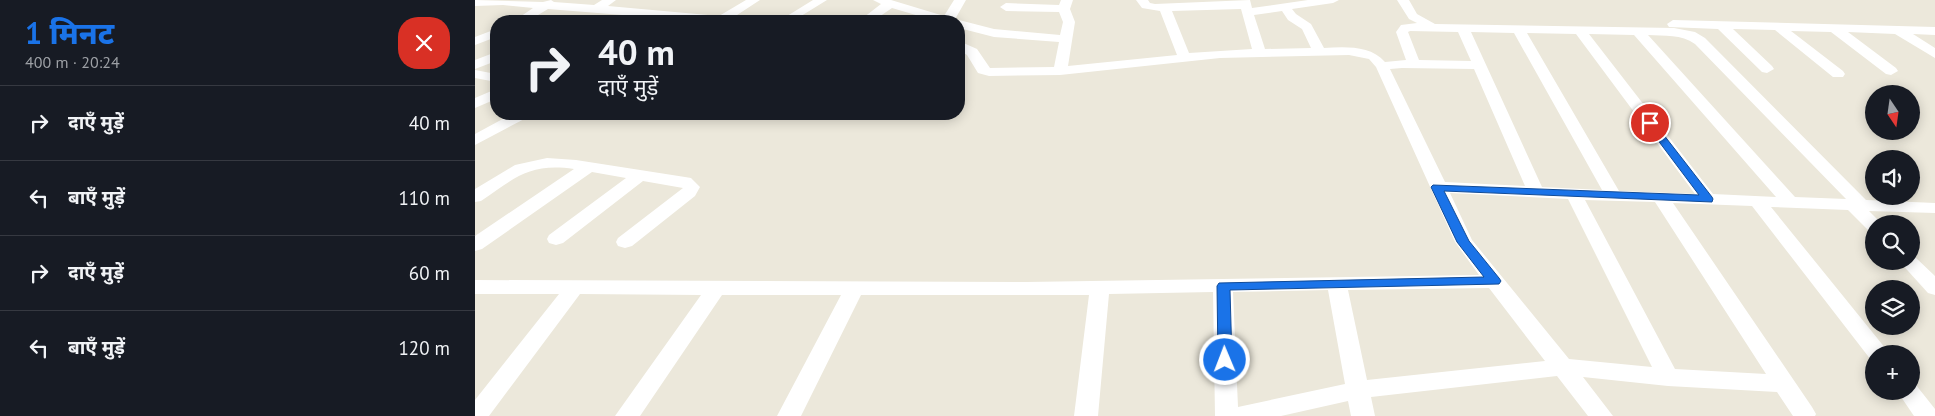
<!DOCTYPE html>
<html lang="hi">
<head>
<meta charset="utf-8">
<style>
  body { margin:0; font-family:"PT Sans","Noto Sans Devanagari",sans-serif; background:#242831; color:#f1f3f6; height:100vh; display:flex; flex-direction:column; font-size:19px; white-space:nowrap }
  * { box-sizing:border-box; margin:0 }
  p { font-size:16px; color:#9ea1a6 }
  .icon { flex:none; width:28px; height:28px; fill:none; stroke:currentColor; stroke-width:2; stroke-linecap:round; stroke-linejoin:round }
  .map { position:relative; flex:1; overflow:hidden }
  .panel { display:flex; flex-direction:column; background:#171b24; width:475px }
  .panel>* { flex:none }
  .hud { position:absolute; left:15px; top:15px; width:475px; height:105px; border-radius:20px; box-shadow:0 2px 12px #0003; background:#171b24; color:#f1f3f6; overflow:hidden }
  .needle { width:32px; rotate:167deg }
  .controls { position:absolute; left:1390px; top:85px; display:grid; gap:10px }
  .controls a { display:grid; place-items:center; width:55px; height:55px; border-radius:50%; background:#171b24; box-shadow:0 2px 12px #0003; font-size:25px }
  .pin { position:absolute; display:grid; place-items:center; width:42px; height:42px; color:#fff; margin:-21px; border:2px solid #fff; border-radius:50%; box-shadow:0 1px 5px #0007 }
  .me { position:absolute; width:55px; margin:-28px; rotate:359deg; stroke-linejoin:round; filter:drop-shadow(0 0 4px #0008) }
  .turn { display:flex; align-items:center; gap:18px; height:105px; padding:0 25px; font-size:22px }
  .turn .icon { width:65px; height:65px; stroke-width:2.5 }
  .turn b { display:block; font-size:35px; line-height:42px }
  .round { display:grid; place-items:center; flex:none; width:52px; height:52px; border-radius:20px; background:#242831 }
  .head { display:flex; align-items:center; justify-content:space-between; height:85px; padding:0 25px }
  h1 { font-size:30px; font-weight:800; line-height:38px; color:#1a73e8 }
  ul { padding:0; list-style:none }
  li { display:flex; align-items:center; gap:15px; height:75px; padding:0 25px; border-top:1px solid #363941 }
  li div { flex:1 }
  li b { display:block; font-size:19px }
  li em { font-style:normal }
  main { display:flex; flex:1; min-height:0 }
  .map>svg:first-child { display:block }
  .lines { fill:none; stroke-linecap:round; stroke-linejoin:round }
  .minor { fill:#fff; fill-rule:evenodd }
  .route { fill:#1a73e8; stroke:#114b97 }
</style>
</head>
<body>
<main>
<section class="panel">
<div class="head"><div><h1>1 मिनट</h1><p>400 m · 20:24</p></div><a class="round" style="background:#d93025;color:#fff"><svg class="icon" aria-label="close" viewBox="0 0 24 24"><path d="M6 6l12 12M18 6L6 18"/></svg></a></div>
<ul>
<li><svg class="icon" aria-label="right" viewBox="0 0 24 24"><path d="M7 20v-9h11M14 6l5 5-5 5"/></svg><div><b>दाएँ मुड़ें</b></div><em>40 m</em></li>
<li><svg class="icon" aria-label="left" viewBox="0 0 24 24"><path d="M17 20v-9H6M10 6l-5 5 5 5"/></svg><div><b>बाएँ मुड़ें</b></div><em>110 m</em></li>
<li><svg class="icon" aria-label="right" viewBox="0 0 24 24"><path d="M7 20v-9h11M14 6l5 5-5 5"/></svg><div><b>दाएँ मुड़ें</b></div><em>60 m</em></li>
<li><svg class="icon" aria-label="left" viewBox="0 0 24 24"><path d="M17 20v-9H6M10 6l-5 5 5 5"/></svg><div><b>बाएँ मुड़ें</b></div><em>120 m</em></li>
</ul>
</section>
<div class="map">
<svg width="1460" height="416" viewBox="0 0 1460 416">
  <rect width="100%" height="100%" fill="#ece8db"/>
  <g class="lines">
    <path class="minor" d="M0,0l68,2 8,-2 3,2 40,3 8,-5h14l-8,6 111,10 27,-16h14l-26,17 6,1 2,3h-45l-149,-12 -20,12h-14l19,-13 -30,-3 -28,1z
      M338,0h14l-34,21h-14z
      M398,0h18l53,16 10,-16h12l-12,21h-18l-44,-13 -19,13h-14l22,-17z
      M586,0h12l-3,9 5,13 -7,44 109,-11 -17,-44 -18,-3 -6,-8h12l2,3 5,1 95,-4 2,8 56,-8h31l-6,3 -41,6 4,5 15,10 13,24c21,-1 46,-3 61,14l21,-2 -10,-28 5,-7 16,-2 -8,-4 -12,-19h12l8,14 18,10 239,4 21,4 10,6 161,162 69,3v10l-66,-2 13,13h-8v8l-6,-2 -20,-20 -77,-3 119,147h-16v6h-3l-119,-154 -79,-3 139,204 4,7 -1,2h-22l-16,-24 -109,-6 -85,-9 30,39h-25l-31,-40 -186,21 4,19h-24l-3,-15 -67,15h-66l-2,-124 -104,2 -11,122h-24l15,-121h-228l-60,121h-24l64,-121h-119l-82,121h-25l86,-121 -121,-1 -91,122h-14v-16l84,-106h-84v-14l551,2 453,-7 -24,-33 -79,-175 -7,-8 -20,-4 -129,3 -160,17 -71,1 -11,-3 -11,-18 -8,-5v-9l18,8 13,19 64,-1 5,-25 -65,-5 -35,-9v-7h-4l4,-1 35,9 66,6 3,-13 -4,-10 -53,-1 -6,-4 6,-4 53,2zM766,9l11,40 -63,4 -17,-42zM807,11l6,9 14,9 9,19 -46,1 -11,-34zM935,31l48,1 13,29 -52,-1 -11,-28zM996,32l43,1 88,157 -60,-3zM1052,33l49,1 119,160 -76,-3zM1114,34l45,1 142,162 -63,-3zM1173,35c17,1 33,-1 47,9l151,155 -51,-2zM927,68l72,1 51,117 -80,-4 -55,-113zM975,193l118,6 84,168 -83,-8 -97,-119zM1110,200l70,2 111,172 -91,-5zM1014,288l56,73 -178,19 -19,-90zM853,290l17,94 -107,23 -5,-115z
      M1198,20l262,7v8l-22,-1 22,14v10l-40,-24 -47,-2 48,36 2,3 -7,4 -5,-1 -55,-42 -40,-1 52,40 2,3 -2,3h-10l-58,-47 -42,-1 39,37 2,3 -7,4 -5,-1 -44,-43 -49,-2 -2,-3z
      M21,29v8l-21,8v-8z
      M21,52v9l-21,8v-9z
      M0,70l21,4v8l-21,-4z
      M21,89v10l-21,9v-10z
      M37,114h18l-2,3 -53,28v-11z
      M72,158l29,2 109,17 6,1 9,9 -5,9 -63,50 -7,2 -7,-2 -2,-4 2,-4 65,-50 -40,-7 -80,62 -7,2 -7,-2 -2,-4 2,-4 77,-57 -34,-6 -110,77 -7,2v-15l99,-67c-44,-6 -58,8 -93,32l-6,1v-13l40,-24z
      M1436,256l4,1 20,19v19l-7,-2 -29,-32h12z
      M1436,383l5,2 19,24v7h-21l-17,-25h14z"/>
  </g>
  <path class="route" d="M1175,120l3,1 59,76 1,2 -1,3 -268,-11 25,50 30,37 2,3 -2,3 -269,6 2,70 -2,4 -5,1 -5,-1 -2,-4 -1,-74 2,-3 265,-6 -27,-35 -26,-55 2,-2 266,10 -54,-72z"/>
</svg>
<div class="controls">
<a><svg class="needle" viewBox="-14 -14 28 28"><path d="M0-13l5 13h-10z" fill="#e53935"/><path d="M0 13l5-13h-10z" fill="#9ea1a6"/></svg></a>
<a><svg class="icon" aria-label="sound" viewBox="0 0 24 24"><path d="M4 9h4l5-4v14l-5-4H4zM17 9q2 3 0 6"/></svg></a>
<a><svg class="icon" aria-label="search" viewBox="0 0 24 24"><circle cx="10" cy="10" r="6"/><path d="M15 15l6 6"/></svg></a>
<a><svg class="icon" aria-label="layers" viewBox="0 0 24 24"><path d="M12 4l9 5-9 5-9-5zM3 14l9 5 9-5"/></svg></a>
<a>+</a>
</div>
<div class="pin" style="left:1175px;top:123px;background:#d93025"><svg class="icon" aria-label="arrive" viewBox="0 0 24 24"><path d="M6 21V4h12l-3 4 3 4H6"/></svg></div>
<svg class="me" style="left:750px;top:360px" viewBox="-20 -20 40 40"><circle r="17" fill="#1a73e8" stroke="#fff" stroke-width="3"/><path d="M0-11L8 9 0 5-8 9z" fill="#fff"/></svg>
<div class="hud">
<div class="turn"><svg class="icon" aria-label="right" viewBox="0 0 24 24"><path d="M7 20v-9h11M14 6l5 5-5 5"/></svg><div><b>40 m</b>दाएँ मुड़ें</div></div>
</div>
</div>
</main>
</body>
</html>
